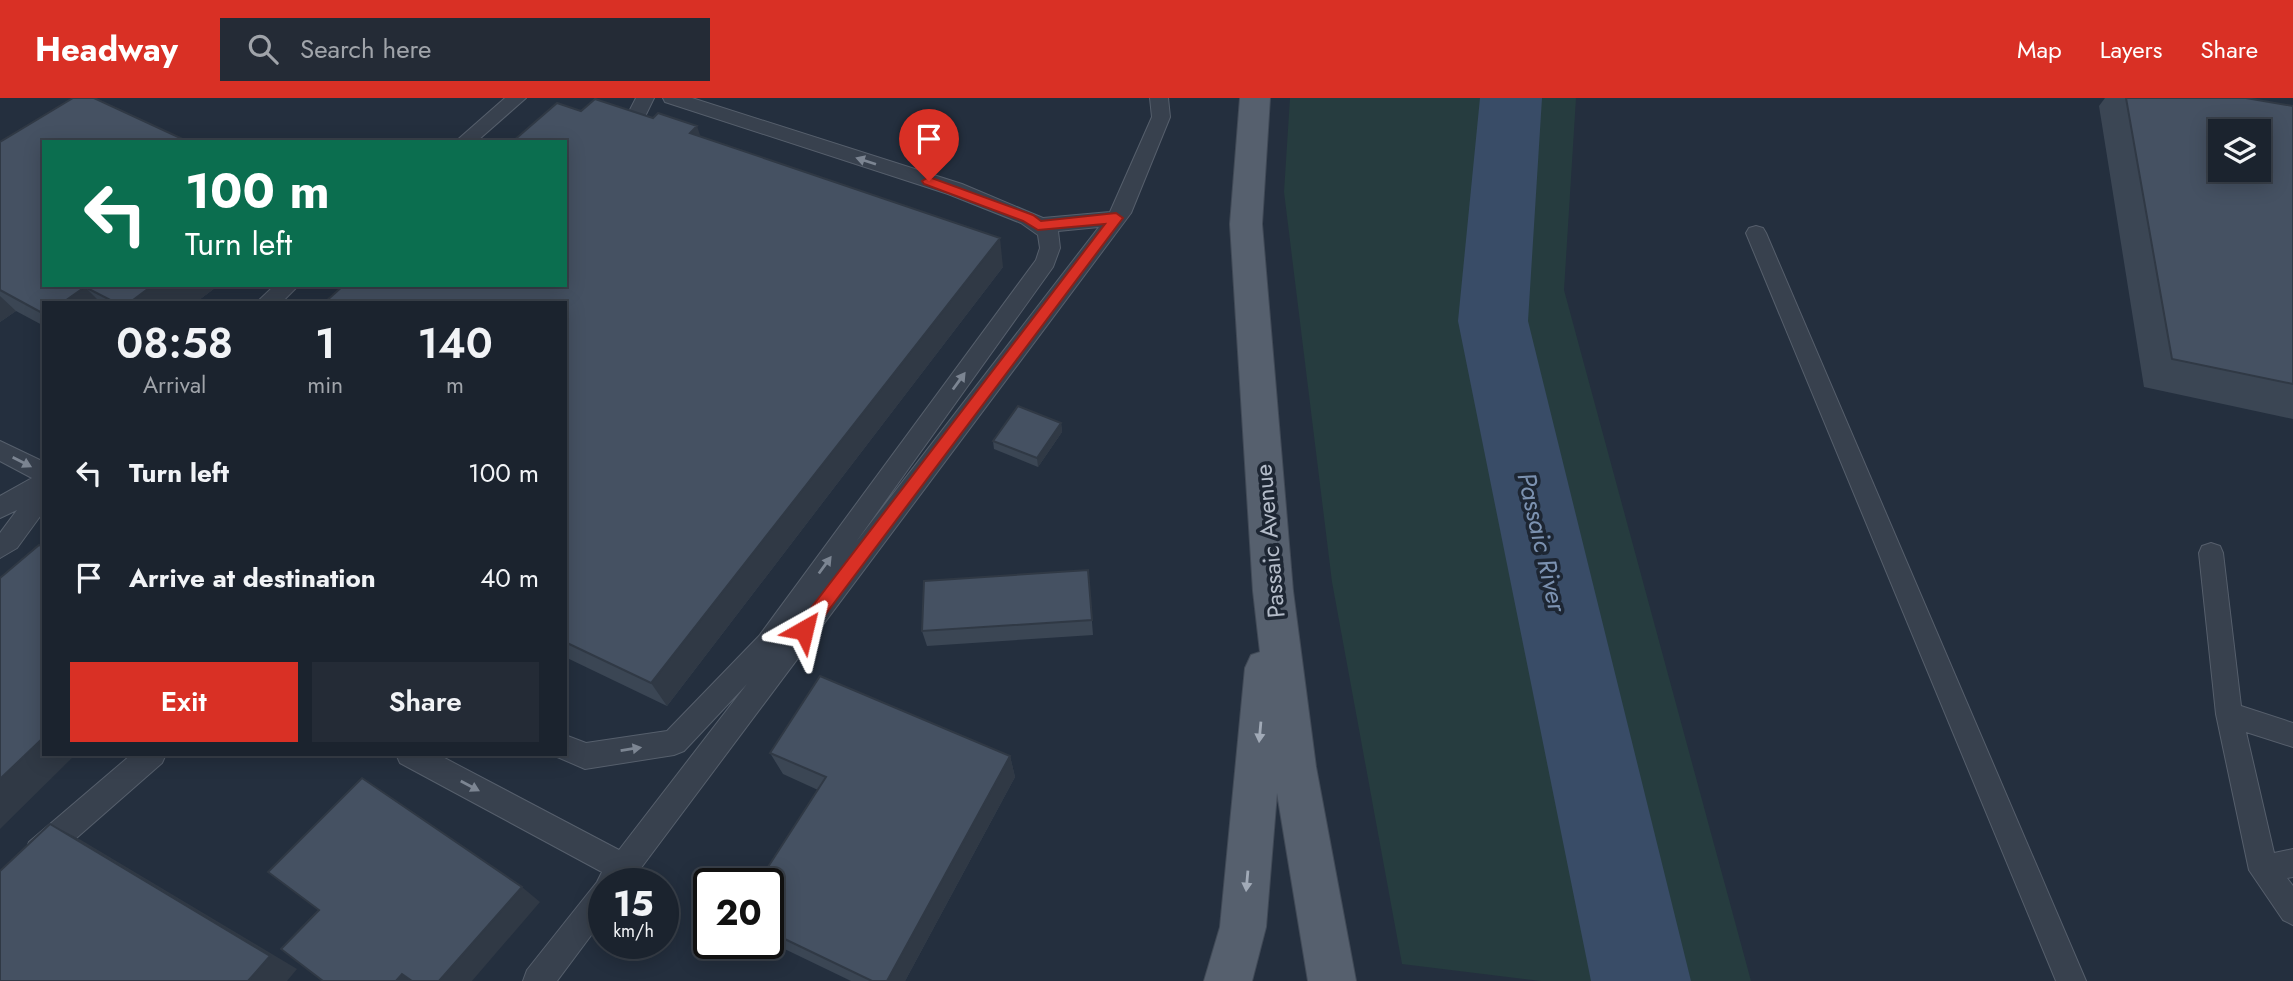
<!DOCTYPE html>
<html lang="en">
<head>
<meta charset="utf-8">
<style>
  body { margin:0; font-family:Jost,sans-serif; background:#242b36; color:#f1f3f6; height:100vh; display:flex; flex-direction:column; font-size:26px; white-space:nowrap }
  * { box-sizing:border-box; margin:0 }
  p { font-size:23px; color:#a0a4aa }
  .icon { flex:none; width:38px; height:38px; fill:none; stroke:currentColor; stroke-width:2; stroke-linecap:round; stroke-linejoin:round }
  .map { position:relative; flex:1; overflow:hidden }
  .details { position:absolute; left:42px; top:203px; width:525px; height:455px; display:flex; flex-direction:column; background:#1b232e; border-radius:0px; box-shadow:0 4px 18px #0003,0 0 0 2px #39404a }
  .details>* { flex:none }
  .banner { position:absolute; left:42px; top:42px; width:525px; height:147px; border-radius:0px; box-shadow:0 4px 18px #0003,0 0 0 2px #39404a; background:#0b6e4f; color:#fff; overflow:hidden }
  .controls { position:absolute; left:2208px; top:21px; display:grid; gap:14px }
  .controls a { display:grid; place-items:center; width:63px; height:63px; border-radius:0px; background:#1b232e; box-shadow:0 4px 18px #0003,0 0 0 2px #39404a; font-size:35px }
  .speed { position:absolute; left:588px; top:770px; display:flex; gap:14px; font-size:35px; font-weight:700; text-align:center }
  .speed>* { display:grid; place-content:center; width:91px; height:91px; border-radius:50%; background:#1b232e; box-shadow:0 4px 18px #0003,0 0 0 2px #39404a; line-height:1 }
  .speed small { font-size:18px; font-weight:400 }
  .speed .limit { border:4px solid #111; border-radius:10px; background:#fff; color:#111 }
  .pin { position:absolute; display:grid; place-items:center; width:60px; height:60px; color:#fff; margin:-72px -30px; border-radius:50% 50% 50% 0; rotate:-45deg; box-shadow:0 0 7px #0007 }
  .pin .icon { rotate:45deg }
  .me { position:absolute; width:77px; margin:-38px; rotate:37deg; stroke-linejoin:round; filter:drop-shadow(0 0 5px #0008) }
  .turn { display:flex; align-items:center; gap:24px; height:147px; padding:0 28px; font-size:32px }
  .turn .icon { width:91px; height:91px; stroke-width:2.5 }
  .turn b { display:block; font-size:49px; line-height:60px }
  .eta { display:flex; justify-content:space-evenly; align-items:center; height:119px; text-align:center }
  .eta b { font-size:42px; font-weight:600; line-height:49px }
  .cta { display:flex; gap:14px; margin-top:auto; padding:14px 28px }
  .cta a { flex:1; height:80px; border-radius:0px; background:#d93025; color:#fff; font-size:28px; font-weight:600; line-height:80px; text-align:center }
  .cta a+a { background:#242b36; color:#f1f3f6 }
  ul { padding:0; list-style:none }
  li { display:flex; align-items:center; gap:21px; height:105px; padding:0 28px }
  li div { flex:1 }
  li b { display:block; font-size:26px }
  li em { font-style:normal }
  header { display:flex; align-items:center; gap:42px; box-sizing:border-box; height:98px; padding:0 35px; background:#d93025; color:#fff }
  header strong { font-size:33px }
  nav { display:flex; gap:38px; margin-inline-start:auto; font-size:24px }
  .search { width:490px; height:63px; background:#242b36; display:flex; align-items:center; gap:18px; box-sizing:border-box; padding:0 24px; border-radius:0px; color:#a0a4aa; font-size:26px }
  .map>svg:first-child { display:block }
  .green { fill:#263c3f }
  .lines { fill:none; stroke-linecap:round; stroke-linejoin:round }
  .river { fill:#394c67; fill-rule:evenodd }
  .lane-casing { stroke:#565f6c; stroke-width:2 }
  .primary-casing { stroke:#414a57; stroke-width:2 }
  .lane { fill:#38414e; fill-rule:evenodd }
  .primary { fill:#56606e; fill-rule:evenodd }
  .wall { fill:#3b4654 }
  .shaded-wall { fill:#303945 }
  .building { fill:#455162; stroke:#303945; stroke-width:2; fill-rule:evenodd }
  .oneway { fill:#7c8592 }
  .oneway2 { fill:#a1aab7 }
  .route { fill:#d93025; stroke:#8d1f18; stroke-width:2 }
  .labels { text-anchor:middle; stroke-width:7; stroke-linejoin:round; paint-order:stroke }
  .street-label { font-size:24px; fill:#b4bcc9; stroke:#1d2633 }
  .water-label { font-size:26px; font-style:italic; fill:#7c92b1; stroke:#1d2633 }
</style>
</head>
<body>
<header>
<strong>Headway</strong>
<div class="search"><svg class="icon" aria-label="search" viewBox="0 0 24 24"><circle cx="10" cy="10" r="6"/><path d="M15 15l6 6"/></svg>Search here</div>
<nav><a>Map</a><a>Layers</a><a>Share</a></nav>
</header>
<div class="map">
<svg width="2293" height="883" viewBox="0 0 2293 883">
  <rect width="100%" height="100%" fill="#242f3e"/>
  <path class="green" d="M1290,0h286l-12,192 187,691h-210l-139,-17 -70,-382 -48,-390z"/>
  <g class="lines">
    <path class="river" d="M1480,0h62l-14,223 163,660h-100l-133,-660z"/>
    <defs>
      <path id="lane" d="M505,0h21l-50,44h-21z
        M636,0h18l-20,41h-14l-3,-4z
        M663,0h29l270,86 81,34 67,-6 42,-95 -2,-19h18l2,19 -39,96 -502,671h-25v34l-47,63h-34l4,-11 70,-88 5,-10 -202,-109 -4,-9h41l182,96 128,-166 -63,67 -10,4 -89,14 -30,-13 10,-2v-19l21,8 81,-12 92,-95 277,-376 4,-12 -2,-13 -17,-12 -73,-29 -283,-92zM1099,129l-243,315 197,-275 7,-19 -2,-17z
        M1756,128l7,2 3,5 320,748h-30l-310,-748 3,-5z
        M275,187h24l-18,18h-25z
        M0,343l44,21v49l-27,37 -17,10v-25l17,-23 -17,8v-22l32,-18 -32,-17z
        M2211,445l9,3 3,7 18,153 52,17v24l-47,-15 28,121 19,-4v28l-6,1 6,8v39l-10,-5 -34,-50 -33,-156 -17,-161 3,-7z
        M132,656h34l-4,9 -113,99 -10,4 -10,-4 -4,-10 4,-10z"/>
      <path id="primary" d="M1240,0h30l-8,126 31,367 23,176 40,214h-48l-31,-188 -11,134 -14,54h-48l16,-54 25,-259 6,-13 9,-3 -7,-61 -23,-367z"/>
    </defs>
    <use href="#lane" class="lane-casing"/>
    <use href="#primary" class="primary-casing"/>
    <use href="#lane" class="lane"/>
    <use href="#primary" class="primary"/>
  </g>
  <path class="wall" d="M2105,0h141l47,8v313l-149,-32 -45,-281z
    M581,13l119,25 303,131 -336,439 -102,-49v-354z
    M0,44l44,143h175l-24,18h-151v23l-28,-15 -16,11z
    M1061,325l1,9 -24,35 -44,-18 -1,-8z
    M1088,472l5,65 -166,11 -5,-15z
    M770,655l240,3 5,21 -110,204h-54l-83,-40v-57l50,-94 -35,-16z"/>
  <path class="shaded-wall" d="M697,28l10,30 -17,-23z
    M1000,140l3,29 -336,439 -16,-23z
    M153,187h66l-24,18h-66z
    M85,189l16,16h-39z
    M0,198l16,15 -16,11z
    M1061,325l1,9 -24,35 -1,-9z
    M44,639v17h32l-76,75v-50z
    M1010,658l5,21 -110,204h-18z
    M50,726l31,16 216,129 -10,12h-39z
    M522,789l18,15 -68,79h-33z
    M402,876l13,7h-19z"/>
  <path class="building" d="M73,0h21l95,44h-145v143h109l-24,18h-13l-31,-16 -23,16h-18v11l-44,-24v-148z
    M2126,0h120l47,8v278l-121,-25zM2221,33h38v39h-38z
    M595,1l58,19 5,-5 39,13 -7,7 310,105 -349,445 -86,-41v-339h-241l20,-18h221v-143h-53l45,-39 24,8z
    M1018,308l43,17 -24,35 -44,-17z
    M39,447l5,2v190l-44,42v-201z
    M1088,472l4,50 -170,11 2,-50z
    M820,578l190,80 -123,225h-15l-104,-50v-47h-11l69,-107 -56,-24z
    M362,680l160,109 -83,94h-27l-10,-7 -6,7h-73l-42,-32 38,-39 -51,-38z
    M50,726l220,132 -22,25h-248v-110z"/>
  <defs><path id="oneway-solid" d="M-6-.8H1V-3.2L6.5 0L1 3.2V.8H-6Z" transform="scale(1.75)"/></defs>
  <g class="oneway">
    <use href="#oneway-solid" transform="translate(866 63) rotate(-162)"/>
    <use href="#oneway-solid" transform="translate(959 283) rotate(-54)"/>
    <use href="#oneway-solid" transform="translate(22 364) rotate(27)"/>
    <use href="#oneway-solid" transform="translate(825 467) rotate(-54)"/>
    <use href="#oneway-solid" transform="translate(631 651) rotate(-9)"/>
    <use href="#oneway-solid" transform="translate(470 688) rotate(28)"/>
  </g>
  <g class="oneway2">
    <use href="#oneway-solid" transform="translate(1260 634) rotate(95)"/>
    <use href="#oneway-solid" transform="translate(1247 783) rotate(95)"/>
  </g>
  <path class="route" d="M929,79l104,38 8,6 75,-8 7,5 -313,417 -6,2 -6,-2 -2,-5 2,-5 307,-401 -67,6 -15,-9 -99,-37 -2,-3z"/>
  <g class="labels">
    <g class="street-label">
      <text transform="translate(1270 443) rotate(-95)" y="8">Passaic Avenue</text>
    </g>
    <g class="water-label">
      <text transform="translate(1542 444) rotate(77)" y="9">Passaic River</text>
    </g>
  </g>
</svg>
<div class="controls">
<a><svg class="icon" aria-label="layers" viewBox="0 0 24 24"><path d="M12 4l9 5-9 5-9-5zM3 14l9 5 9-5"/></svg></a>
</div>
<div class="speed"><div>15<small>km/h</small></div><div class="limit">20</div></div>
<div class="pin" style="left:929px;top:83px;background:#d93025"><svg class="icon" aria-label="arrive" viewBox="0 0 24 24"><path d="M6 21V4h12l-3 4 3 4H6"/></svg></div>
<svg class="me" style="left:804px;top:532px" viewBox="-20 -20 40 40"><path d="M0-17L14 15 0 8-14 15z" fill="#d93025" stroke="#fff" stroke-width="4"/></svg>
<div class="banner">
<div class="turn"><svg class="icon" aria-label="left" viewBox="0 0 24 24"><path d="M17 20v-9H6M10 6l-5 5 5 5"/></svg><div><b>100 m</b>Turn left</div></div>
</div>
<section class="details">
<div class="eta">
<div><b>08:58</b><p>Arrival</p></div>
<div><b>1</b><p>min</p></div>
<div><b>140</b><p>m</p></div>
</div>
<ul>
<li><svg class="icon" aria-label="left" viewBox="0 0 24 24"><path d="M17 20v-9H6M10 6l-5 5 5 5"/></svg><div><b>Turn left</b></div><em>100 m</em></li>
<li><svg class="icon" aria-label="arrive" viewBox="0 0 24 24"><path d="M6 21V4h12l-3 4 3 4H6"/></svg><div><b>Arrive at destination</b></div><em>40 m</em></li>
</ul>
<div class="cta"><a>Exit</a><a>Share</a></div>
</section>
</div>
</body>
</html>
